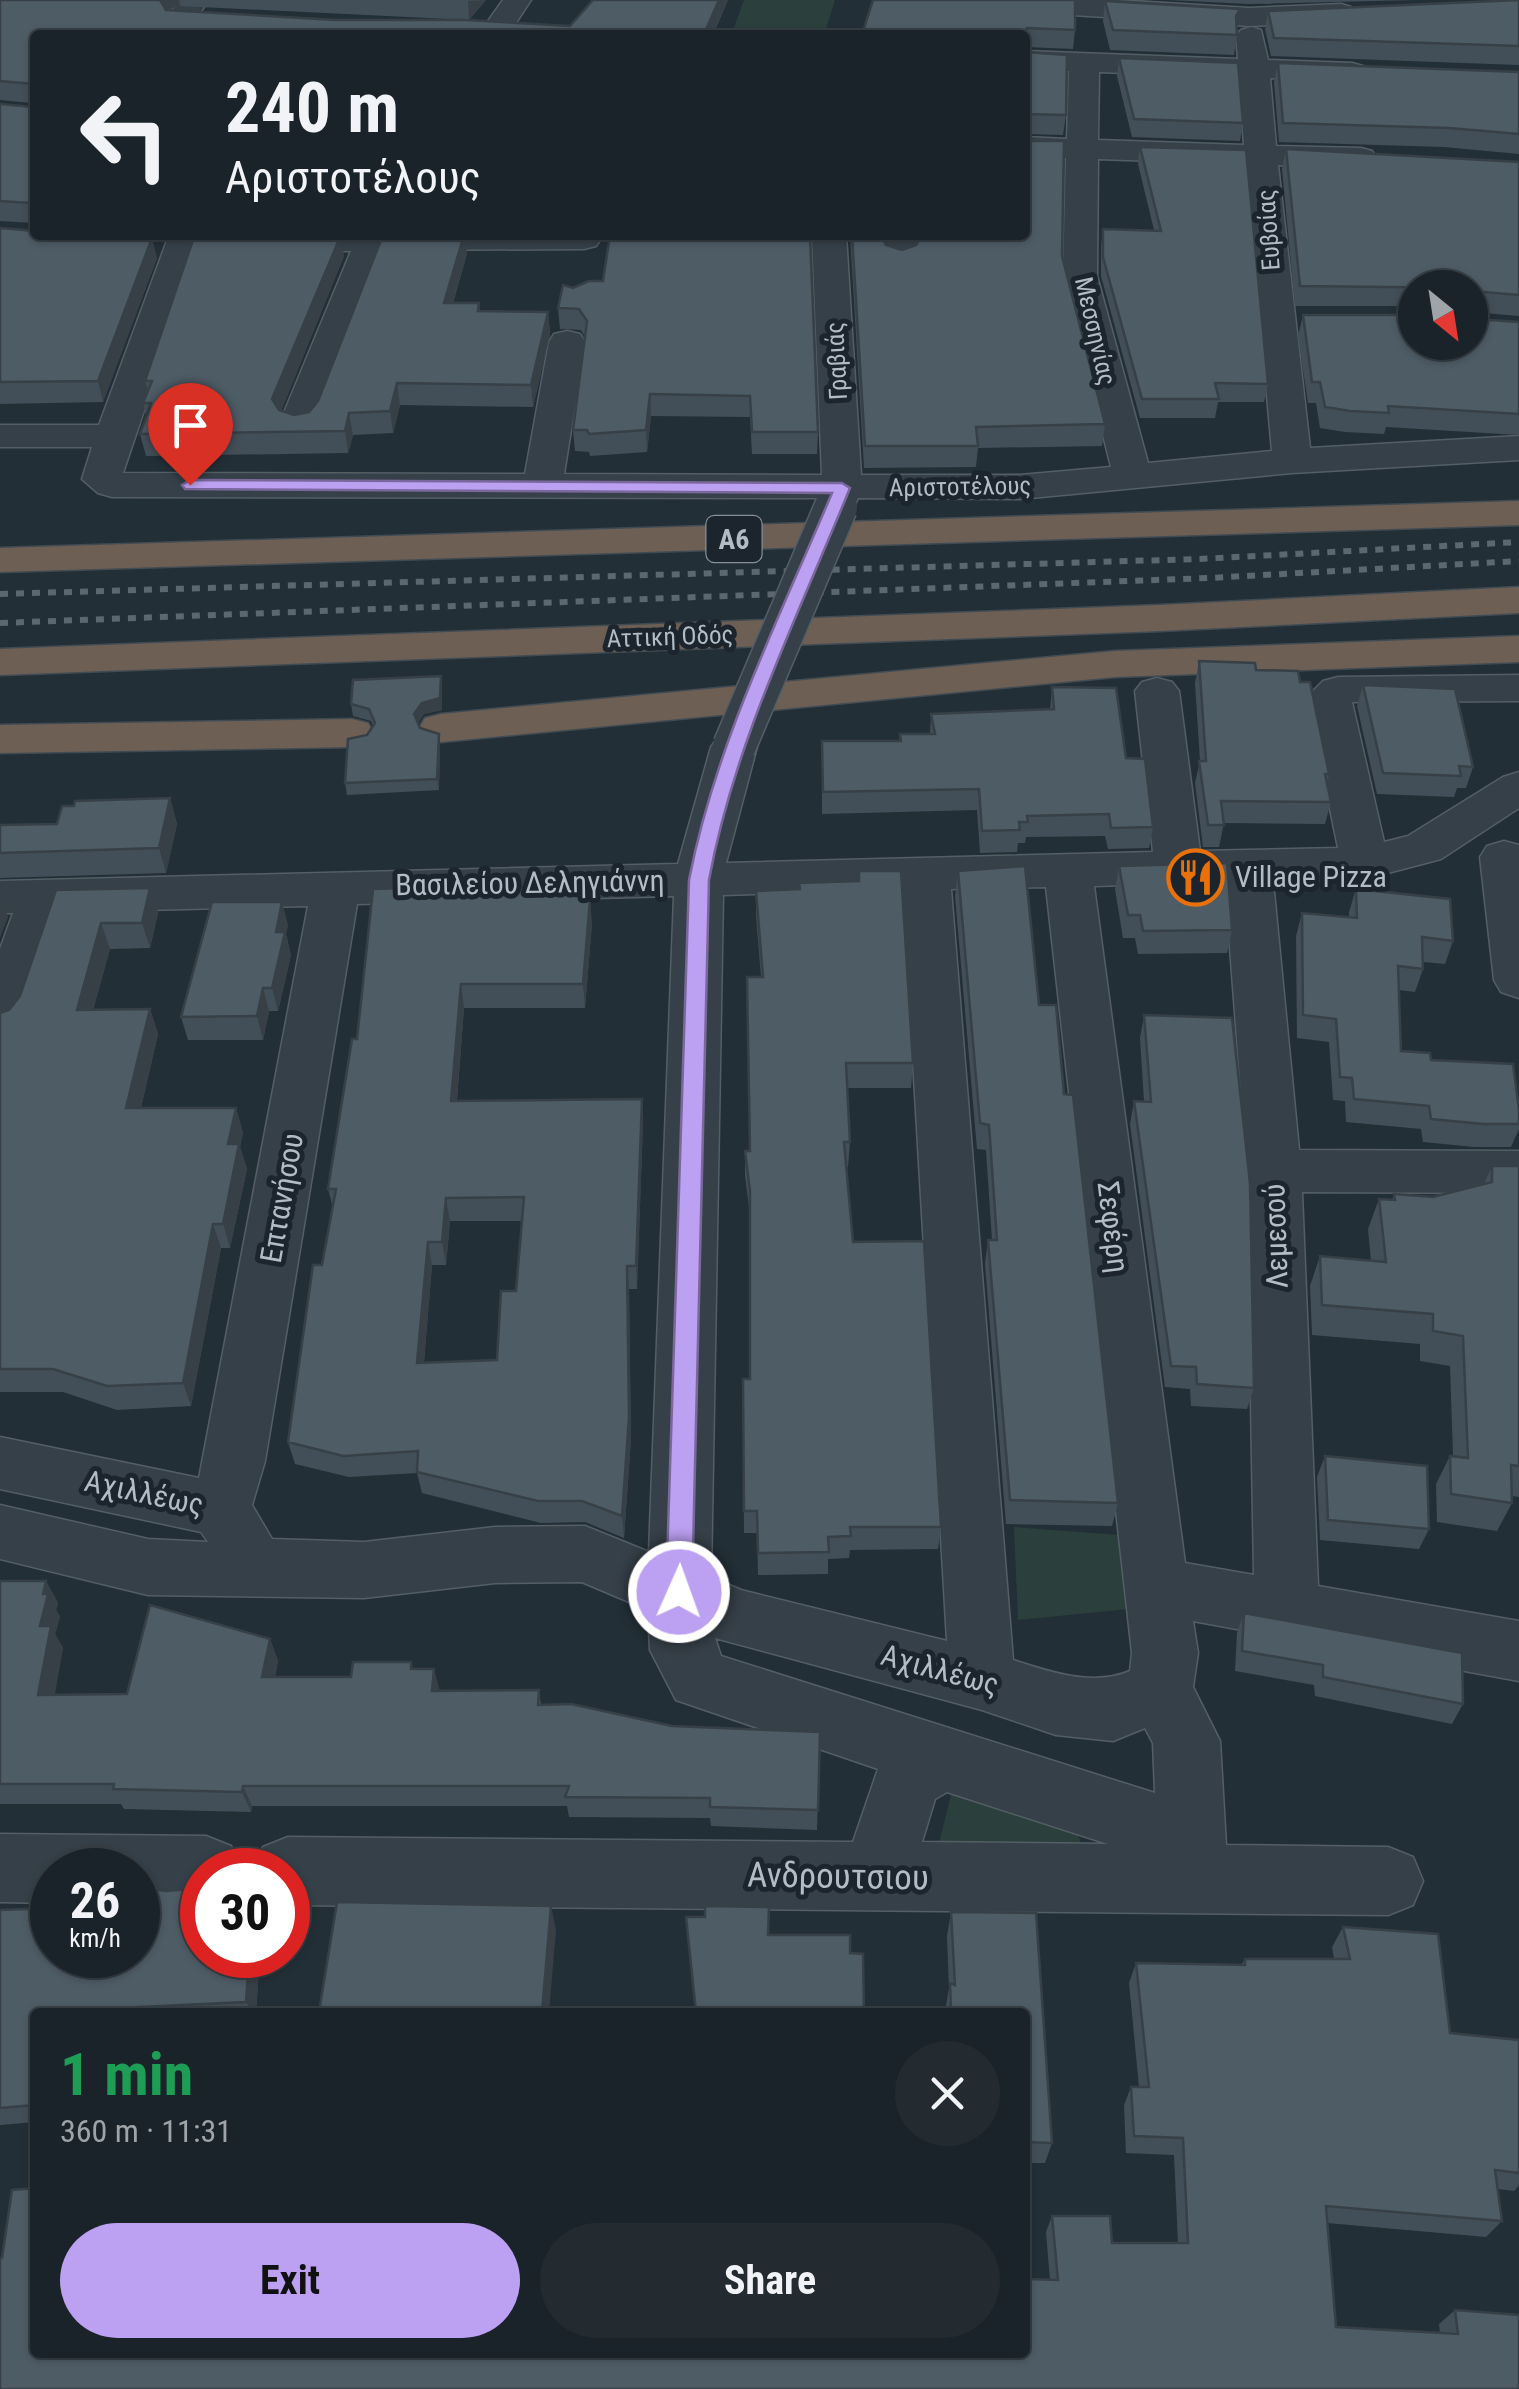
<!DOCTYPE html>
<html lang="en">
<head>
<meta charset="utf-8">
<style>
  body { margin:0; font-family:"Roboto Condensed",sans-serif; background:#232b31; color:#f1f3f6; height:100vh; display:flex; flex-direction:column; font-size:38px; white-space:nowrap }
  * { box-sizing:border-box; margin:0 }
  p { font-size:32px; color:#9fa4a8 }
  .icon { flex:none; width:55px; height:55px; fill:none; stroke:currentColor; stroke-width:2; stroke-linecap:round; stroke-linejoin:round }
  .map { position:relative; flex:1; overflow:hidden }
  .drawer { position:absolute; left:30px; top:2008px; width:1000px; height:350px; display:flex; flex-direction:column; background:#1a2329; border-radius:10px; box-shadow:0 2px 8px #0004,0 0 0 2px #384046 }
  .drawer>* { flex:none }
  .banner { position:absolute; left:30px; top:30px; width:1000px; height:210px; border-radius:10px; box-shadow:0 2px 8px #0004,0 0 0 2px #384046; background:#1a2329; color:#f1f3f6; overflow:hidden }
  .needle { width:65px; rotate:150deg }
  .buttons { position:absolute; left:1398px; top:270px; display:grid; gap:20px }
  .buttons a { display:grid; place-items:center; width:90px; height:90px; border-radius:50%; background:#1a2329; box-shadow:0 2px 8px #0004,0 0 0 2px #384046; font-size:50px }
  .speed { position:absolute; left:30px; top:1848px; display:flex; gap:20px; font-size:50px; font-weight:700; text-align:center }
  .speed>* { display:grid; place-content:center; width:130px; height:130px; border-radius:50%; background:#1a2329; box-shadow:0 2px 8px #0004,0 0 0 2px #384046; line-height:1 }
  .speed small { font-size:25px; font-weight:400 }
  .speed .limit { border:15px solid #d22; background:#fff; color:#111 }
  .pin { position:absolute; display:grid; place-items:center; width:85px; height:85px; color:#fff; margin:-102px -42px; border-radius:50% 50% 50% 0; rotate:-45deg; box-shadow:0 0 10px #0007 }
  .pin .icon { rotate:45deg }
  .me { position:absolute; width:110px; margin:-55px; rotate:2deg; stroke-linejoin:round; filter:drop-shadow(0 0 8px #0008) }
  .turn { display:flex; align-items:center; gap:35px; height:210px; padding:0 30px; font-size:45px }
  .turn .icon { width:130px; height:130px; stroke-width:2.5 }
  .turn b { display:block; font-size:70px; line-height:85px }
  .round { display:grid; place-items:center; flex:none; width:105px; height:105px; border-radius:52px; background:#232b31 }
  .overview { display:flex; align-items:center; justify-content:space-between; height:170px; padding:0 30px }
  h1 { font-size:60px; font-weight:700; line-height:75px; color:#1e9e55 }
  .cta { display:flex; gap:20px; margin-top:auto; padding:20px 30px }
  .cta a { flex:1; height:115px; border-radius:60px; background:#bca0f2; color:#111; font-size:40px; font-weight:700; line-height:115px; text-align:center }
  .cta a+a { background:#232b31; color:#f1f3f6 }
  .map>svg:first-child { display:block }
  .green { fill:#2b3f3c }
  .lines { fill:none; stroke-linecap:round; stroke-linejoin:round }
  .minor-casing { stroke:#545e66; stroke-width:3 }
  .highway-casing { stroke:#414b53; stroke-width:3 }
  .minor { fill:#364048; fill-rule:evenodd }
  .highway { fill:#6d5f54; fill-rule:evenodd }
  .rail { stroke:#5b6771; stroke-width:6; stroke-dasharray:8 8; stroke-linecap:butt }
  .minor-bridge-casing { stroke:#545e66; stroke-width:45; stroke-linecap:butt }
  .minor-bridge { stroke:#364048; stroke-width:42 }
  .wall { fill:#434f58; fill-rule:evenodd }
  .shaded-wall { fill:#374047 }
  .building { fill:#4e5c66; stroke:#374047; stroke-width:2.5; fill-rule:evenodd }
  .route { fill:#bca0f2; stroke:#7a689d; stroke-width:2.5 }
  .labels { text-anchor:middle; stroke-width:10; stroke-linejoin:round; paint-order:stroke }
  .far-street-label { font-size:25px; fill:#b1bcc4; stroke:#1c252d }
  .shield { fill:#1c252d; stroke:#848f97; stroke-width:2.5 }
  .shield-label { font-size:28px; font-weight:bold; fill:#b1bcc4 }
  .poi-label { font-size:30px; fill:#b1bcc4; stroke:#1c252d; text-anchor:start }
  .street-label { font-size:30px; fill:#b1bcc4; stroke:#1c252d }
  .near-street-label { font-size:35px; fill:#b1bcc4; stroke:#1c252d }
</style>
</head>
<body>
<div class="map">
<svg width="1519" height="2389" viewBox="0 0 1519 2389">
  <rect width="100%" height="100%" fill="#232f37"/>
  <path class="green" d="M744,0h91l-11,35 -92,-2z
    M1014,1527l106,8 9,74 -111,11z
    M952,1791l125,41 4,11 -11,6 -132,-2z"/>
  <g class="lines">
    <defs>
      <path id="minor" d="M180,0h29l-25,35h-30z
        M503,0h28l-23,35h-30z
        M964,0h151l134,8 92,-4 10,3 4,6 -4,6 -10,3 -92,4 -271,-17 -10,-3z
        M1251,27l10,3 7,30 84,3 11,3 4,6 -4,6 -11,3 -82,-3 6,68 85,2 11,3 5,7 -5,7 -11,3 -83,-3 32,283 209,-12v24l-227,13 -272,26 -162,-1 -8,17 -14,4 -14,-4 -6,-8 3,-9 -707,-1 -14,-4 -16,-14 10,-32h-92v-22h99l70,-190h34l-80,238 402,1 24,-132 5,-8 13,-3 13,3 5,8 -21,132 258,1 -10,-240h34l15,240h159l91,-8 -48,-191 3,-118 -41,-1v-20l42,2 2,-68 -44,-2v-18l213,8 -2,-23 5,-6zM1099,72l140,5 5,68 -146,-5zM1098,159l148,5 26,287 -124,12 -51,-187z
        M254,235h344l3,4 -5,7 -12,3 -199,1 -67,172 -6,8 -13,3 -13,-3 -6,-8 71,-171h-84l-12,-3 -5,-7z
        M881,235h34l2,22 -5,7 -12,3 -12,-3 -5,-7z
        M1519,675v26l-167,1 32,140 24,-6 95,-59 16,-5v36l-78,51 -76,20 -92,2 26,269 220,1v42l-217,-1 16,394 201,35v60l-326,-60 5,32 -5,34 27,54 6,104 162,2 25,10 10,24 -10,24 -25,10 -1100,-10v-35h-35l10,-23 25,-10 565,5 25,-73 -202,-69 -26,-50 -2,-40 -66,-28 -87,1 -131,15 -216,-3 -148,-36v-54l148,34 60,3 -7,-10 -201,-43v-52l199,41 109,-572 -246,6 -36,107 -8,13 -18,5v-88l13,-36h-13v-32l678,-17 33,-117 7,-10 16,-4 16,4 7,10 -31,116 427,-11 -18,-161 7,-9 15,-4 15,4 7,9 21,160 138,-3 -31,-151 16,-16 15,-4zM1225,882l22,289 7,404 -69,-12 -91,-677zM1046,887l86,766 -2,18c-37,16 -80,1 -117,-11l-62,-771zM903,890l44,751 -206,-51 -30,-13 12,-682zM674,896l-25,656 -64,-26 -90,1 -131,15 -92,-3 -20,-34 13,-44 92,-557zM715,1638l267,72 74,25 57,6 32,-13 8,15 2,50 -434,-137zM947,1792l161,52 -186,-2 13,-43z
        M1504,841l15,4v153l-18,-6 -7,-12 -14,-123 7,-11z
        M0,1834l206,2 25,10 10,24h-39v34l-64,-1v-33h-86v33l-52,-1z"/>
      <path id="highway" d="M1519,501v24l-1519,47v-24z
        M1519,587v26l-359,18 -1160,44v-26l1160,-44z
        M1519,636v26l-404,15 -674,65 -16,-4 -6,-10 6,-10 16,-4 674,-63z
        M352,719l16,4 6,10 -6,10 -16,4 -352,6v-28z"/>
    </defs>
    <use href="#minor" class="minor-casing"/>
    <use href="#highway" class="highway-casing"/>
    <use href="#minor" class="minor"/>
    <use href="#highway" class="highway"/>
    <path class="rail" d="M0,594l1199,-35 320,-17
      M0,623l1209,-45 310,-17"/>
    <defs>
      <path id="minor-bridge" d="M734,747l102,-240"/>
    </defs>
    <use href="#minor-bridge" class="minor-bridge-casing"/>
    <use href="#minor-bridge" class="minor-bridge"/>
  </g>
  <path class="wall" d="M0,0h486l-17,20 -289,-14 -11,4 166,10 235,6 158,-26 -15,35h-678v188l-35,-2v-117l32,3v-4l-32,-3z
    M873,0l202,30 -2,19 -48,-2z
    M1168,0h248l-167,4z
    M1519,0v65l-248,-9 -6,-27 3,-18z
    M1105,1l132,34 -3,20 -124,-5 -7,-29z
    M1025,52l41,63 -3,20 -38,-1z
    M1119,58l124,65 -3,18 -108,-4 -15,-61z
    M1278,63l241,9v82l-75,-7 -165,-5 -5,-60z
    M1140,147l128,237 -4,18h-46l-3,16h-75l-39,-142v-29l2,-18 51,1 -16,-66z
    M1286,149l233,13v154l-47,-4v3l3,4 44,3v113l-133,-8 -2,7 -39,-2 -25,-4 -4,-25h-8l-10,-67 5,-21 112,27 55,-54h-55v18h-120l-13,-137z
    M0,228l157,30 -54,144 -103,2z
    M465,235l2,19 -14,49h26l1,8 68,1 2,22 -17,73 -133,-2 -7,28 -40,2 -5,18 -202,3 -6,-22 6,-18 -3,-13 5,-12 -3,-10 199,-125 -63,155 13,4 15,-3z
    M850,235h30l6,10 16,5 14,-5 3,-4 -1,-6h107l37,21 43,168 -3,22 -124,2 -2,19 -112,1z
    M603,281l215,151 -1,22h-65l-2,-37 -99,-1 -4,36 -57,4 -1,-4 -14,-1 -2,-21 12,-93 -4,-7 -21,-1 -2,-21 15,-20z
    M1199,661l57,9 44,12 29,92 -2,10 4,18 -6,22 -101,-1 -5,24h-16l-8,-64 5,-22 -5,-78z
    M1363,685l110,82 -7,21h-9l-3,9 -77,-3 -20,-88z
    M1052,687l74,71 27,69 -4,21 -41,1 -3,-13 -79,1 -1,6h-7l-1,9 -37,1 -3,-43 -155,4v-73h78v-7h30l1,-20 119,-5z
    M442,688v22l-18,4 -6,9 2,5 19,6 1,12 -1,44 -92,5 -2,-12 22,-48 6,-9 -2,-5 -18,-5 -2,-12z
    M170,798l7,26 -11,49 -166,5v-53l57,-1z
    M1119,866l113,64 -5,23 -89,1 -3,-16h-12l-8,-49z
    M859,871l54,192 -2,25h-64l3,54 -2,25h-2l7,75 88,285 -3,22 -88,1 -1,8 -21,1v15l-70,1 -1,-42h-13l-1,-154h7v-164l-5,-39v-25h5l11,-174 -5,-61v-25l42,-2 1,-6 59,-2z
    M958,871l81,134 25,89 54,409 -6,23 -106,-2 -21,-260 3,-24h4l-6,-90 -9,-1 -22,-253z
    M150,888l8,25 -8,35 -40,1 -17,61 57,-1 8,25 -17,74h95l7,25 -3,14 7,22 -17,79h-9l-30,158 -74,4 -54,-18h-63v-379l9,-3 11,-14 36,-106z
    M1356,889l97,52 -8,23 -22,-2v7l-8,23 -16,-2 2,61 30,9 88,50v19l-8,18h-37l-51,-5 -2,-13 -75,-7 -1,-21 -12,-1 -4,-58 -32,-4 -1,-102 6,-23 47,5v-6z
    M585,899l7,24 -7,85h-121l-7,93 185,-2 1,24 -6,166h-8l2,150 -7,99 -39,-16 -44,1 -119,-30 -5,-20 -68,4 -54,-13 -7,-22 45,-234 -5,-19 29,-150zM450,1221h72l-6,70 -19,69 -73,2 8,-97h14z
    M288,925l-2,9 5,21 -13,56h-9l-6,29h-75l-7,-23z
    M1144,1015l110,373 -7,21 -56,-3 -1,-17 -25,-2 -35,-263 4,-23h10l-4,-63z
    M1492,1166h27v331l-7,-1v7l-15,28 -60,-9 -1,-38 14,-28h3l-3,-90 -30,-5v-17l-108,-9 -2,-49 10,-30 51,5 -3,-32 11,-30 13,1 2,-6 39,3 51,-13z
    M1325,1456l104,73 -10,20 -99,-9 -3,-63z
    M0,1581h46l12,22 -2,7 4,6 -5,18 8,14 -9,47 73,-1 143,-55 8,22 -3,16h76l61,-8 28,22 99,-1 2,15 131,21 148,6 -3,98 -106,-4 -1,-8 -141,-1 -2,-11h-315l-1,6 -127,-3 -3,-5h-121z
    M1244,1613l219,91 -11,20 -137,-28 -1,-11 -79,-14 2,-38z
    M0,1910l260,45 -4,57h-221v110l-35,3z
    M951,1912l85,1 16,230 -7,20h-20v-151h-80l4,-24 -2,-52z
    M1343,1927l107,106 69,7v145l-5,6 -16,-2 4,32 -16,16 -159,-14 9,104 104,6 -1,-9 16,-14 64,79 -1484,-37 1015,-72 -4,-48 6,-16 60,27h66l-4,-88 -48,-2 -2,-48 7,-18h8l-10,-104 7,-20 105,2 4,-6h89l-2,-12z"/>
  <path class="shaded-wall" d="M159,0h20l1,6 -11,3 -6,8z
    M486,0l-17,20 -1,-19z
    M719,0h9l-16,35h-8z
    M341,235l3,21 -67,165 -5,-22z
    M465,235l2,19 -21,71 -2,-22z
    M152,238l5,20 -54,144 -5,-21z
    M548,312l2,22 -17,73 -2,-22z
    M397,383l3,22 -7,28 -3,-22z
    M650,394l1,22 -4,36 -1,-22z
    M349,413l4,22 -5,18 -3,-22z
    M441,676l1,12v22l-18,4 -8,12 -2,-12z
    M439,734l1,12 -1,44 -2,-11z
    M170,798l7,26 -11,49 -7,-25z
    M150,888l8,25 -8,35 -8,-25z
    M0,896l8,21 -8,21z
    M590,899l2,24 -7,85 -2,-24z
    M282,902l6,23 -2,9 5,21 -13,56 -6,-23 4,-56z
    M101,923l9,26 -24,86 -9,-25z
    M461,984l3,24 -9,116 -4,-23z
    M263,988l6,23 -6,29 -6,-24z
    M150,1009l8,25 -23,99 -9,-25z
    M642,1099l1,24 -6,166 -1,-23z
    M236,1108l7,25 -3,14 7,22 -17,79 -7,-24 5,-80z
    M446,1198l4,23 -4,44 -4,-23z
    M213,1224l8,24 -30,158 -8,-23z
    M428,1242l4,23 -10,120 -5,-22z
    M627,1266l2,23 2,150 -7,99 -2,-22z
    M46,1581l12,22 -2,7 4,6 -5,18 8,14 -12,68 -13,-21 2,-69 3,-32z
    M270,1639l8,22 -8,37 -8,-21z
    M434,1669l6,22h-8z
    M243,1786l9,20 -1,6 -9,-20z
    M551,1906l5,24 -7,82h-7z
    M249,1955h11l-4,57h-4l-6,-10z"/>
  <path class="building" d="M0,0h160l6,10 169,10h130l105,6 23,-26h126l-15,34 16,1h-685v176h-2l-3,-8 -30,-2v-97l32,3 1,-23 -33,-3z
    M873,0h202v30l-48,-2 -4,4v3h-161z
    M1519,0v46l-245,-8 -6,-27z
    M1105,1l135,8 -4,7 1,19 -124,-5z
    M1025,52l42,3 -1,60 -41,-1z
    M1119,58l119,5 5,60 -109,-4z
    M1278,63l241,9v62l-70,-6 -166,-5z
    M1025,139l2,2h37l-2,115 43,168 -129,3 2,19h-113l-13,-211h28l6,10 16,5 14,-5 6,-10h103z
    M1140,147l106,3 22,234 -53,-1 4,16h-77l-39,-142v-28l58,2z
    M1286,149l233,13v133l-46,-4 -1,24 3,4 44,3v92l-131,-8 1,7 -39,-2 -25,-4 -5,-25h-8l-9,-67h112v27h55v-54l-170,-2z
    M0,228l35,3v4h74l43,3 -54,143 -98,1z
    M341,235l-69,164 7,11 15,5 15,-3 9,-11 65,-166h81l-20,68h35l-1,8 70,1 -17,73 -134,-2 -7,28 -41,2 -4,18 -205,3 11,-31h-8l9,-22h-7l49,-144z
    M610,235h200l8,197h-66l-2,-36 -100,-2 -4,36 -57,4 -2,-4h-14l14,-109 -8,-12 -21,-1 5,-23 10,3 16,-7h14z
    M1199,661l56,2 1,7 42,1 2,11h10l19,92h-4l6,28 -110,-1 3,24h-16l-9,-64h7z
    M441,676l-1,22 -18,5 -8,11 6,14 19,6 -2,45 -92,4 3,-44 19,-4 8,-12 -6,-14 -18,-5 2,-24z
    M1363,685l92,4 18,78 -14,-1 2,10 -78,-3z
    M1052,687l64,1 10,70 19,1 8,68 -42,1 -2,-14 -82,2 1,6h-9l1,8 -38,1 -3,-42 -156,3 -1,-51h79l-1,-7h35l-4,-20 123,-5z
    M170,798l-11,50 -159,5v-28l57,-1 5,-18h12l1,-5z
    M1227,863l5,67 -89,1 -3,-16h-12l-9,-49z
    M1025,866l14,139h17l8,89 9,1 45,408 -108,-3 -22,-260h9l-8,-115 -9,-2 -22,-252z
    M859,871h42l12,192h-67l4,79h-6l9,100 71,-1 17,286h-91l1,9 -23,1 1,15 -71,1 -1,-42h-13l-1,-132h7v-188l-5,-40h5l-3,-174h16l-7,-86 44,-2 -1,-6 60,-2z
    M474,886l110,3v10h6l-7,85h-122l-10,117 191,-2 -6,167h-9l2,151 -7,99 -40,-15h-44l-121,-29 1,-21 -75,5 -55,-14 25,-177h9l14,-76h-8l24,-150h5l16,-150zM524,1197l-8,94h-15l-4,69 -80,3 11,-121h14l4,-44z
    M150,888l-8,35h-41l-24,87 73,-1 -24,99h110l-8,36h11l-16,80h-10l-30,159 -76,3 -54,-17h-53v-356l9,-3 11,-14 36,-106z
    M1356,889l94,10 3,42 -31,-4 1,32 -25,-3 3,85 29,2 1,7 82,4 6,46v14h-36l-52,-5 -2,-13 -75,-7 -2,-21 -12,-1 -4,-58 -33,-4 -1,-102 55,5z
    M212,902h70l-6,30h9l-13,56h-9l-6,28 -76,1z
    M1144,1015l88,3 18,165 4,205 -57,-4 -1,-17 -25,-1 -37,-265 17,1z
    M1492,1166h27v300l-8,-1 1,38 -61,-9 -1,-38 18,2 -5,-122 -30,-5v-17l-111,-9 -2,-49 66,6 -7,-63 16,1 -1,-6 39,3 59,-15z
    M1325,1456l102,10 2,63 -101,-9z
    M0,1581h46l-3,13h5l-8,32h11l-13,69 89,-1 23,-89 120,34 -8,38h89l2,-15h58v7h23l-2,22 107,-1 -1,15 33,-1 101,22 148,6 -2,78 -108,-3v-9l-145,-1 4,-11h-326l-1,6 -129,-3 1,-5h-114z
    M1244,1613l218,40 1,51 -140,-27v-12l-81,-14z
    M138,1887l28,4 36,-3v67h47l-3,47 -211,10v93l-35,3v-198l52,-2v47h86z
    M337,1902l214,4 -9,106h-223z
    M705,1906l64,1 -1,28h82v18l13,1 1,58h-168l-10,-95h19z
    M951,1912l85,1 16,230 -27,-1v-130h-74l-1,-29 5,2z
    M1343,1927l95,7 12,99 69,7v133l-24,-3 7,51 -176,-15 10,121 122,7 -3,-24 64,5v74h-1519v-131h2l10,-68 23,-2v164h990v-73l33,1 -6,-64h58l2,27h76l-5,-105 -49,-2 -3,-49h18l-13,-124 109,2v-6h105z"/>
  <path class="route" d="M190,480l652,3 8,5c-52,128 -116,255 -141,392l-17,712 -4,9 -9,3 -10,-3 -3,-9 23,-712c26,-135 90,-261 143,-387l-647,-4 -3,-4z"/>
  <defs>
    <symbol id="restaurant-ring" viewBox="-11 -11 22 22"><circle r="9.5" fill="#1c252d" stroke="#e8710a" stroke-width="1.5"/><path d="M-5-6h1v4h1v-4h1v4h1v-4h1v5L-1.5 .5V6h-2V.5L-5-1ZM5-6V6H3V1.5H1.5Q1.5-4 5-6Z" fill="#e8710a"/></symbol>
  </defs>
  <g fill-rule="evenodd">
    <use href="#restaurant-ring" x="1164" y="846" width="63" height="63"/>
  </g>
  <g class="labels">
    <g class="far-street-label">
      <text transform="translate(1268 230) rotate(-94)" y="9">Ευβοίας</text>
      <text transform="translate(1096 331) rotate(77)" y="9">Μεσσηνίας</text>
      <text transform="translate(836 361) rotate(-93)" y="9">Γραβιάς</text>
      <text transform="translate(960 486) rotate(-1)" y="9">Αριστοτέλους</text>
      <text transform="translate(670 636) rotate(-2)" y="9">Αττική Οδός</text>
    </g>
    <rect class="shield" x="706.5" y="516" width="55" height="46" rx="8"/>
    <g class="shield-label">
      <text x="734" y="549">Α6</text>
    </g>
    <g class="poi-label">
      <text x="1235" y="887">Village Pizza</text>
    </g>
    <g class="street-label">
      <text transform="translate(530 883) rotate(-1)" y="10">Βασιλείου Δεληγιάννη</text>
      <text transform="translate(282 1198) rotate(-80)" y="10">Επτανήσου</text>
      <text transform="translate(1113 1227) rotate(83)" y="10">Σεφέρη</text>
      <text transform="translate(1276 1236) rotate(-92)" y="10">Λεμεσού</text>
      <text transform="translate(144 1493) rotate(12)" y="10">Αχιλλέως</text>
      <text transform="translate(940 1670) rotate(15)" y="10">Αχιλλέως</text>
    </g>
    <g class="near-street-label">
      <text transform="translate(838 1876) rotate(1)" y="12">Ανδρουτσιου</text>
    </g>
  </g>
</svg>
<div class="buttons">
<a><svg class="needle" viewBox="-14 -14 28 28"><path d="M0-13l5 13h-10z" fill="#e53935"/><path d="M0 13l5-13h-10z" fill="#9fa4a8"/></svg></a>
</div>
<div class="speed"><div>26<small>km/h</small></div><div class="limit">30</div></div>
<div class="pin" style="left:190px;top:485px;background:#d93025"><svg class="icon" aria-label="arrive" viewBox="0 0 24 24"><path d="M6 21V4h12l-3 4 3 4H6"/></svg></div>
<svg class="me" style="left:679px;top:1592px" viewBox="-20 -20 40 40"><circle r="17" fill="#bca0f2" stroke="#fff" stroke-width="3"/><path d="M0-11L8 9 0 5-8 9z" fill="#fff"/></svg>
<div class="banner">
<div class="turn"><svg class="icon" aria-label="left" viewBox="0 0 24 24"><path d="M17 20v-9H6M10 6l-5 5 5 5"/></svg><div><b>240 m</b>Αριστοτέλους</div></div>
</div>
<section class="drawer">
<div class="overview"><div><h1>1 min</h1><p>360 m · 11:31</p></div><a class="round"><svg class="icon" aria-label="close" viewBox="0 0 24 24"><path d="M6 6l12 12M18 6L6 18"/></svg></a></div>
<div class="cta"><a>Exit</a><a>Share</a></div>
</section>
</div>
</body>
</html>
